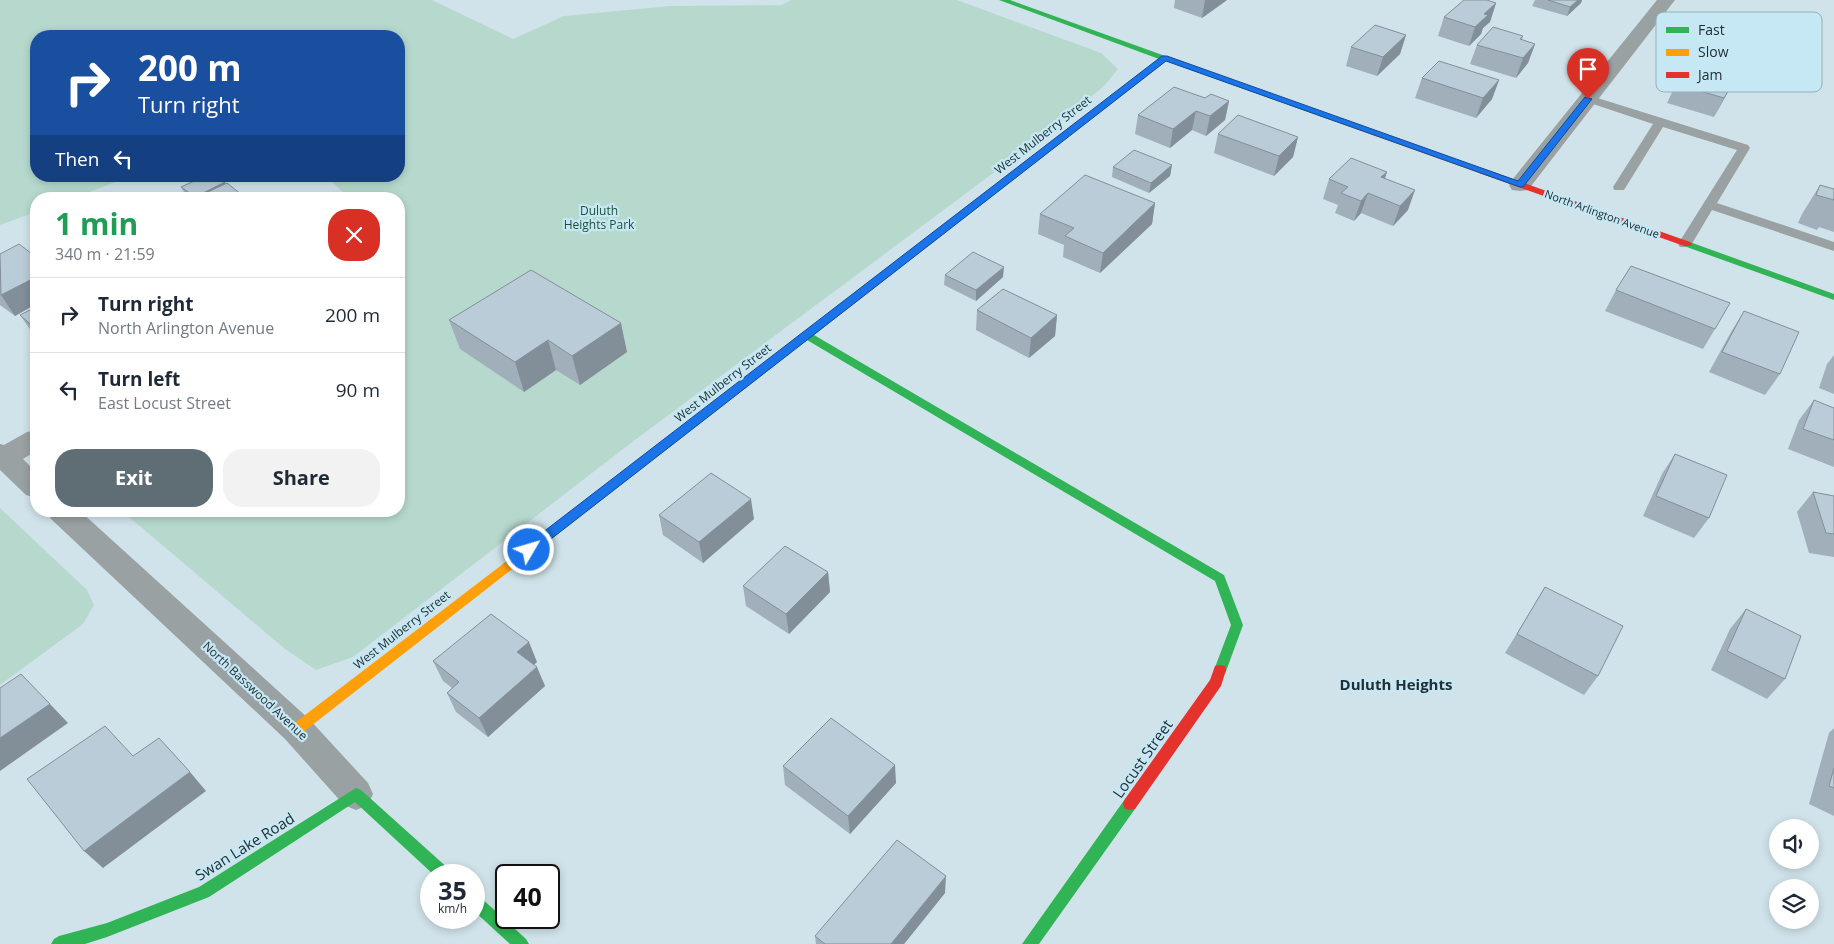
<!DOCTYPE html>
<html lang="en">
<head>
<meta charset="utf-8">
<style>
  body { margin:0; font-family:"Open Sans",sans-serif; background:#f2f2f3; color:#1f2937; height:100vh; display:flex; flex-direction:column; font-size:19px; white-space:nowrap }
  * { box-sizing:border-box; margin:0 }
  p { font-size:16px; color:#747a83 }
  .icon { flex:none; width:28px; height:28px; fill:none; stroke:currentColor; stroke-width:2; stroke-linecap:round; stroke-linejoin:round }
  .map { position:relative; flex:1; overflow:hidden }
  .side { position:absolute; left:30px; top:192px; width:375px; height:325px; display:flex; flex-direction:column; background:#fff; border-radius:20px; box-shadow:0 2px 8px #0003 }
  .side>* { flex:none }
  .banner { position:absolute; left:30px; top:30px; width:375px; height:152px; border-radius:20px; box-shadow:0 2px 8px #0003; background:#1a4fa0; color:#fff; overflow:hidden }
  .fabs { position:absolute; left:1769px; top:819px; display:grid; gap:10px }
  .fabs a { display:grid; place-items:center; width:50px; height:50px; border-radius:50%; background:#fff; box-shadow:0 2px 8px #0003; font-size:25px }
  .speed { position:absolute; left:420px; top:864px; display:flex; gap:10px; font-size:25px; font-weight:700; text-align:center }
  .speed>* { display:grid; place-content:center; width:65px; height:65px; border-radius:50%; background:#fff; box-shadow:0 2px 8px #0003; line-height:1 }
  .speed small { font-size:12px; font-weight:400 }
  .speed .limit { border:2px solid #111; border-radius:8px; background:#fff; color:#111 }
  .pin { position:absolute; display:grid; place-items:center; width:42px; height:42px; color:#fff; margin:-51px -21px; border-radius:50% 50% 50% 0; rotate:-45deg; box-shadow:0 0 5px #0007 }
  .pin .icon { rotate:45deg }
  .me { position:absolute; width:55px; margin:-28px; rotate:52deg; stroke-linejoin:round; filter:drop-shadow(0 0 4px #0008) }
  .turn { display:flex; align-items:center; gap:18px; height:105px; padding:0 25px; font-size:22px }
  .turn .icon { width:65px; height:65px; stroke-width:2.5 }
  .turn b { display:block; font-size:35px; line-height:42px }
  .then { display:flex; align-items:center; height:48px; padding:0 25px; background:#0003; gap:10px; font-size:19px }
  .round { display:grid; place-items:center; flex:none; width:52px; height:52px; border-radius:20px; background:#f2f2f3 }
  .summary { display:flex; align-items:center; justify-content:space-between; height:85px; padding:0 25px }
  h1 { font-size:30px; font-weight:700; line-height:38px; color:#1e9e55 }
  .button { display:flex; gap:10px; margin-top:auto; padding:10px 25px }
  .button a { flex:1; height:58px; border-radius:20px; background:#5f6e74; color:#fff; font-size:20px; font-weight:700; line-height:58px; text-align:center }
  .button a+a { background:#f2f2f3; color:#1f2937 }
  ul { padding:0; list-style:none }
  li { display:flex; align-items:center; gap:15px; height:75px; padding:0 25px; border-top:1px solid #e0e1e3 }
  li div { flex:1 }
  li b { display:block; font-size:19px }
  li em { font-style:normal }
  .map>svg:first-child { display:block }
  .green { fill:#b7d9cd }
  .lines { fill:none; stroke-linecap:round; stroke-linejoin:round }
  .lane { fill:#9aa1a2; fill-rule:evenodd }
  .street { fill:#9aa1a2; fill-rule:evenodd }
  .fast { fill:#30b455; fill-rule:evenodd }
  .slow { fill:#ff9f0a; fill-rule:evenodd }
  .jam { fill:#e5322d; fill-rule:evenodd }
  .wall { fill:#a1afbb }
  .shaded-wall { fill:#838f98 }
  .building { fill:#bbccd9; stroke:#838f98 }
  .route { fill:#1a73e8; stroke:#114b97 }
  .labels { text-anchor:middle; stroke-width:4.5; stroke-linejoin:round; paint-order:stroke }
  .far-street-label { font-size:11px; fill:#222f34; stroke:#c6e8f4 }
  .street-label { font-size:12px; fill:#222f34; stroke:#c6e8f4 }
  .park-label { font-size:12px; fill:#1c5136; stroke:#c6e8f4 }
  .quarter-label { font-size:15px; font-weight:bold; fill:#222f34; stroke:#c6e8f4 }
  .near-street-label { font-size:15px; fill:#222f34; stroke:#c6e8f4 }
  .key { fill:#c6e8f4; stroke:#95b0ba; stroke-width:1 }
  .key-label { font-size:14px; fill:#222f34 }
</style>
</head>
<body>
<div class="map">
<svg width="1834" height="944" viewBox="0 0 1834 944">
  <rect width="100%" height="100%" fill="#d0e3ea"/>
  <path class="green" d="M0,0h432l81,39 51,-23 106,-10 112,-1 9,-5h166l144,53 17,16 -13,16 -50,42 -424,316 -278,214 -37,13 -31,-21 -163,-138h277v-312h-49l-24,-23h73v-140h-363v140h95l-60,23h-35v13l-36,13z
    M0,508l87,82 7,15 -11,19 -83,61z"/>
  <g class="lines">
    <path class="lane" d="M1588,95l160,50 2,3 -33,55 117,39v9l-122,-41 -22,37h-10l-2,-3 59,-94 -74,-23 -39,63h-10l-1,-3 40,-63 -69,-23 -2,-2z"/>
    <path class="street" d="M1657,0h18l-147,190 -8,1 -8,-1 -3,-5 3,-5z
      M36,430v21l-13,8 13,13v26l-10,-3 -26,-25v-26l4,1 23,-13z
      M47,511h33l229,208 59,64 5,11 -5,11 -12,5 -12,-5 -59,-66 -234,-220z"/>
    <path class="fast" d="M999,0h11l333,120 -1,2h-6l-170,-61 -219,170h-6v-4l218,-168z
      M1687,241l147,53v6l-150,-54 -2,-2z
      M834,311l5,3 -1,2 -24,19 410,240 19,50 -18,49 -5,1 -5,-1 -1,-4 17,-45 -16,-44 -408,-241 -296,230h-8l-2,-3 2,-3z
      M356,788l5,2 89,80 2,5h-18l-79,-73 -146,95 -102,40 -22,7h-34l3,-5 5,-3 48,-13 92,-36z
      M1130,798l5,1 2,5 -2,5 -96,135h-17l103,-145z
      M474,894l5,2 47,43 3,5h-19l-36,-33z"/>
    <path class="slow" d="M1336,118h6l144,53 -4,3 -3,-1 -143,-51z
      M507,562l4,2 2,3 -2,3 -209,163 -5,2 -5,-2 -2,-4 2,-4 211,-161z"/>
    <path class="jam" d="M1482,168l208,74 2,2 -2,2h-6l-205,-73 -1,-2z
      M944,226l3,1v4l-109,85h-8l-1,-2 1,-2z
      M1220,665l5,1 1,4 -5,16 -86,123 -5,1 -5,-1 -2,-5 2,-5 85,-119 5,-14z"/>
  </g>
  <path class="wall" d="M1175,0h52l-25,18 -28,-10z
    M1535,0h47l-1,3 -14,13 -35,-10z
    M1496,3l-6,19 -7,6 -2,6 -12,12 -31,-10 6,-19z
    M1691,27l49,11 -10,12 -44,-13z
    M1406,35l-6,19 -23,22 -31,-10 5,-19z
    M1523,36l-1,4 13,4 -7,19 -12,15 -46,-14 7,-19z
    M1422,78l77,2 -7,19 -16,19 -61,-20z
    M1676,84l53,6 -15,27 -47,-14z
    M1205,98l24,3 -4,19 -19,16 -14,-6 -22,18 -35,-14 3,-19z
    M1218,134l80,3 -5,20 -19,19 -60,-23z
    M1172,165l-2,11 -21,17 -37,-16 1,-10z
    M1387,172l-2,6 23,32 -15,16 -32,-13 -7,8 -19,-8 3,-8 -15,-6 6,-20z
    M226,184l21,15h-58l-2,-2 -6,-10z
    M1820,185l14,4v43l-15,-5 -2,3 -19,-7 4,-9z
    M1155,203l-3,21 -52,49 -37,-16 1,-12 -26,-11 2,-20z
    M0,254l36,3v47l-21,12 -15,-11z
    M945,275l58,2 -27,24 -32,-16z
    M1616,290l99,39 -12,20 -98,-38z
    M36,307v31l-2,-3 -14,-20z
    M977,310l80,5 -2,21 -26,22 -53,-28z
    M1744,311l36,63 -15,21 -56,-23 22,-40z
    M449,320l178,32 -47,33 -24,-15 -32,22 -64,-43z
    M1834,355v39l-15,-6 8,-24z
    M1814,400l20,8v59l-46,-18 11,-29z
    M1675,454l34,64 -15,20 -51,-22 19,-42z
    M1813,492l21,4v61l-25,-4 -12,-41z
    M659,515l95,4 -51,44 -40,-28z
    M828,572l2,20 -41,42 -43,-28 -3,-20z
    M1545,587l53,89 -14,19 -79,-42z
    M1746,609l39,70 -18,20 -56,-29 19,-41z
    M433,661l104,1 -3,2 11,22 -57,51 -32,-25 -9,-19 5,-5 -9,-7z
    M1834,728v88l-25,-12 20,-71z
    M783,766l113,17 -46,51 -65,-49z
    M945,893l-41,51h-88l-1,-8z"/>
  <path class="shaded-wall" d="M1205,0h22l-25,18z
    M1578,0h4l-1,3 -14,13 3,-9z
    M1496,3l-6,19 -7,6 -2,6 -12,12 6,-19 9,-13z
    M1745,28l-5,10 -10,12 5,-9z
    M1406,35l-6,19 -23,22 6,-19z
    M1535,44l-7,19 -12,15 7,-20z
    M1740,71l-11,19 -15,27 10,-19z
    M1499,80l-7,19 -16,19 7,-20z
    M1229,101l-4,19 -19,16 4,-20z
    M1196,111l-4,19 -22,18 3,-19z
    M1298,137l-5,20 -19,19 5,-20z
    M1172,165l-2,11 -21,17 2,-10z
    M1387,172l-7,20 -5,5 6,-20z
    M225,182l5,10 -34,7 -1,-2z
    M1415,190l-7,20 -15,16 7,-20z
    M1368,193l-7,20 -7,8 7,-20z
    M1155,203l-3,21 -52,49 3,-20z
    M1004,267l-1,10 -27,24v-11z
    M36,277v27l-21,12 -14,-21z
    M1057,315l-2,21 -26,22 2,-20z
    M621,323l6,29 -47,33 -8,-29z
    M548,340l8,30 -32,22 -9,-30z
    M751,499l3,20 -51,44 -4,-21z
    M828,572l2,20 -41,42 -3,-20z
    M529,642l8,20 -11,10 -9,-20z
    M537,667l8,19 -57,51 -9,-19z
    M50,704l18,19 -68,48v-33z
    M895,765l1,18 -46,51 -2,-18z
    M190,772l16,19 -103,77 -19,-17z
    M946,876l-1,17 -41,51h-13z"/>
  <path class="building" d="M1464,0h23l9,3 -12,11 4,1 -13,12 -31,-10z
    M1548,0h30l-8,7z
    M1375,25l31,10 -23,22 -32,-10z
    M1493,27l30,9 -3,3 15,5 -12,14 -46,-13z
    M1692,58l48,13 -16,27 -48,-14z
    M1439,61l60,19 -16,18 -61,-20z
    M1174,87l31,11 6,-4 18,7 -19,15 -14,-5 -23,18 -35,-14z
    M1238,115l60,22 -19,19 -61,-22z
    M1134,150l38,15 -21,18 -38,-16z
    M1351,158l36,14 -6,5 34,13 -15,16 -32,-13 -7,8 -20,-8 7,-6 -19,-8z
    M1085,175l70,28 -52,50 -38,-17 9,-8 -34,-14z
    M205,176h12l8,6 -30,15 -14,-10z
    M227,183l20,16h-54z
    M1820,185l14,4v11l-18,-5z
    M19,244l17,13v20l-35,18 -1,-41z
    M973,252l31,15 -28,23 -31,-15z
    M1631,266l99,37 -15,26 -99,-39z
    M531,270l90,53 -49,33 -24,-16 -33,22 -66,-42z
    M1003,289l54,26 -26,23 -54,-28z
    M36,307v22l-16,-14z
    M1744,311l55,21 -19,42 -58,-22z
    M1814,400l20,8v32l-31,-11z
    M1675,454l52,21 -18,43 -53,-22z
    M711,473l40,26 -52,43 -40,-27z
    M1813,492l21,4v38l-8,-1z
    M785,546l43,26 -42,42 -43,-28z
    M1545,587l78,39 -25,50 -81,-42z
    M1746,609l55,27 -16,43 -58,-28z
    M491,614l38,28 -12,10 20,15 -58,51 -32,-25 12,-11 -26,-21z
    M21,674l29,30 -50,34v-50z
    M831,718l64,47 -47,51 -65,-50z
    M105,726l28,30 26,-18 31,34 -106,79 -57,-72z
    M1834,768v20l-5,-2z
    M897,840l49,36 -55,68h-66l-10,-8z"/>
  <path class="route" d="M1162,56h5l351,125 67,-84 7,2 -69,88h-3l-354,-126 -633,492h-8l-2,-3 2,-4z"/>
  <g class="labels">
    <g class="far-street-label">
      <text transform="translate(1602 214) rotate(20)" y="4">North Arlington Avenue</text>
    </g>
    <g class="street-label">
      <text transform="translate(1043 135) rotate(-38)" y="4">West Mulberry Street</text>
      <text transform="translate(723 383) rotate(-38)" y="4">West Mulberry Street</text>
      <text transform="translate(402 630) rotate(-38)" y="4">West Mulberry Street</text>
      <text transform="translate(255 691) rotate(43)" y="4">North Basswood Avenue</text>
    </g>
    <g class="park-label">
      <text x="599" y="215">Duluth<tspan x="599" dy="14">Heights Park</tspan></text>
    </g>
    <g class="quarter-label">
      <text x="1396" y="690">Duluth Heights</text>
    </g>
    <g class="near-street-label">
      <text transform="translate(1143 759) rotate(-55)" y="5">Locust Street</text>
      <text transform="translate(245 847) rotate(-32)" y="5">Swan Lake Road</text>
    </g>
  </g>
  <rect x="1656" y="12" width="166" height="80" rx="8" class="key"/>
  <rect x="1666" y="27" width="23" height="6" fill="#30b455"/>
  <rect x="1666" y="49" width="23" height="7" fill="#ff9f0a"/>
  <rect x="1666" y="72" width="23" height="6" fill="#e5322d"/>
  <g class="key-label">
    <text x="1698" y="35">Fast</text>
    <text x="1698" y="57">Slow</text>
    <text x="1698" y="80">Jam</text>
  </g>
</svg>
<div class="fabs">
<a><svg class="icon" aria-label="sound" viewBox="0 0 24 24"><path d="M4 9h4l5-4v14l-5-4H4zM17 9q2 3 0 6"/></svg></a>
<a><svg class="icon" aria-label="layers" viewBox="0 0 24 24"><path d="M12 4l9 5-9 5-9-5zM3 14l9 5 9-5"/></svg></a>
</div>
<div class="speed"><div>35<small>km/h</small></div><div class="limit">40</div></div>
<div class="pin" style="left:1588px;top:99px;background:#d93025"><svg class="icon" aria-label="arrive" viewBox="0 0 24 24"><path d="M6 21V4h12l-3 4 3 4H6"/></svg></div>
<svg class="me" style="left:529px;top:550px" viewBox="-20 -20 40 40"><circle r="17" fill="#1a73e8" stroke="#fff" stroke-width="3"/><path d="M0-11L8 9 0 5-8 9z" fill="#fff"/></svg>
<div class="banner">
<div class="turn"><svg class="icon" aria-label="right" viewBox="0 0 24 24"><path d="M7 20v-9h11M14 6l5 5-5 5"/></svg><div><b>200 m</b>Turn right</div></div>
<div class="then">Then<svg class="icon" aria-label="left" viewBox="0 0 24 24"><path d="M17 20v-9H6M10 6l-5 5 5 5"/></svg></div>
</div>
<section class="side">
<div class="summary"><div><h1>1 min</h1><p>340 m · 21:59</p></div><a class="round" style="background:#d93025;color:#fff"><svg class="icon" aria-label="close" viewBox="0 0 24 24"><path d="M6 6l12 12M18 6L6 18"/></svg></a></div>
<ul>
<li><svg class="icon" aria-label="right" viewBox="0 0 24 24"><path d="M7 20v-9h11M14 6l5 5-5 5"/></svg><div><b>Turn right</b><p>North Arlington Avenue</p></div><em>200 m</em></li>
<li><svg class="icon" aria-label="left" viewBox="0 0 24 24"><path d="M17 20v-9H6M10 6l-5 5 5 5"/></svg><div><b>Turn left</b><p>East Locust Street</p></div><em>90 m</em></li>
</ul>
<div class="button"><a>Exit</a><a>Share</a></div>
</section>
</div>
</body>
</html>
